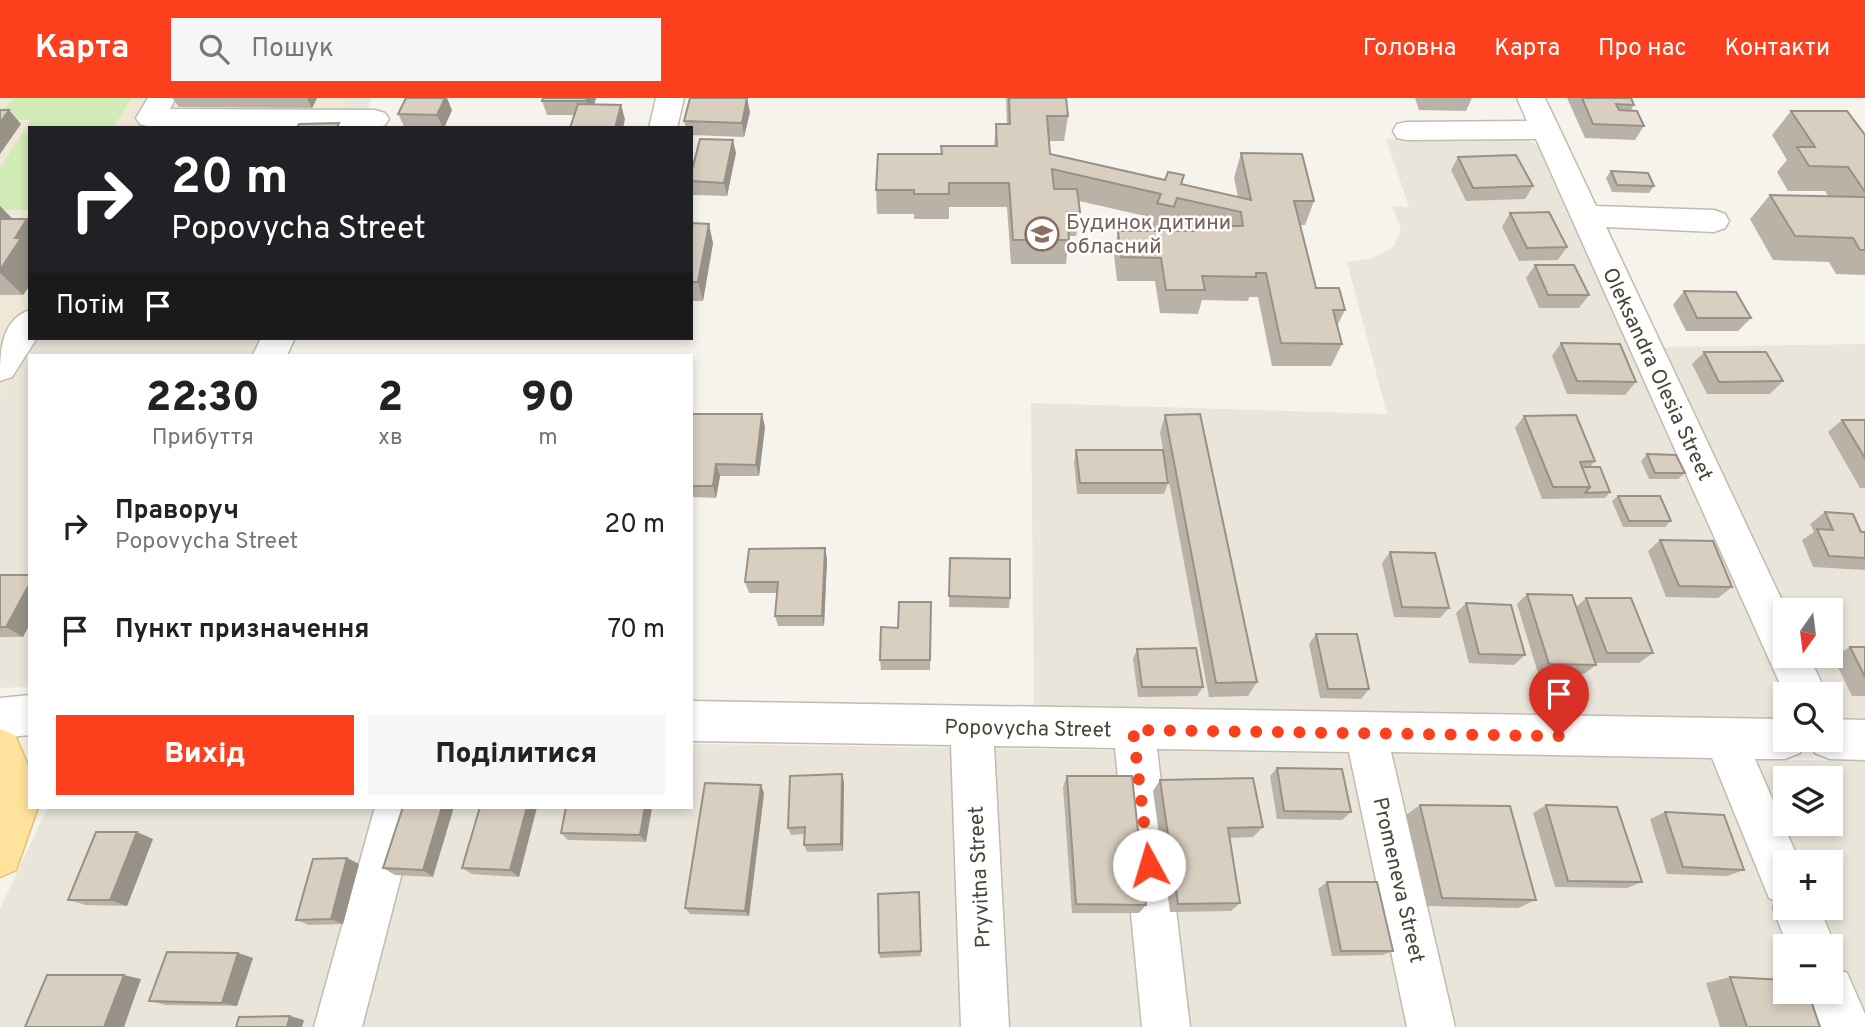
<!DOCTYPE html>
<html lang="uk">
<head>
<meta charset="utf-8">
<style>
  body { margin:0; font-family:Overpass,sans-serif; background:#f6f6f6; color:#222; height:100vh; display:flex; flex-direction:column; font-size:26px; white-space:nowrap }
  * { box-sizing:border-box; margin:0 }
  p { font-size:23px; color:#767676 }
  .icon { flex:none; width:38px; height:38px; fill:none; stroke:currentColor; stroke-width:2; stroke-linecap:round; stroke-linejoin:round }
  .map { position:relative; flex:1; overflow:hidden }
  .sheet { position:absolute; left:28px; top:256px; width:665px; height:455px; display:flex; flex-direction:column; background:#fff; border-radius:0px; box-shadow:0 4px 10px #0003 }
  .sheet>* { flex:none }
  .banner { position:absolute; left:28px; top:28px; width:665px; height:214px; border-radius:0px; box-shadow:0 4px 10px #0003; background:#202124; color:#fff; overflow:hidden }
  .needle { width:46px; rotate:194deg }
  .tools { position:absolute; left:1773px; top:500px; display:grid; gap:14px }
  .tools a { display:grid; place-items:center; width:70px; height:70px; border-radius:0px; background:#fff; box-shadow:0 4px 10px #0003; font-size:35px }
  .pin { position:absolute; display:grid; place-items:center; width:60px; height:60px; color:#fff; margin:-72px -30px; border-radius:50% 50% 50% 0; rotate:-45deg; box-shadow:0 0 7px #0007 }
  .pin .icon { rotate:45deg }
  .me { position:absolute; width:77px; margin:-38px; rotate:354deg; stroke-linejoin:round; filter:drop-shadow(0 0 5px #0008) }
  .turn { display:flex; align-items:center; gap:24px; height:147px; padding:0 28px; font-size:32px }
  .turn .icon { width:91px; height:91px; stroke-width:2.5 }
  .turn b { display:block; font-size:49px; line-height:60px }
  .then { display:flex; align-items:center; height:66px; padding:0 28px; background:#0003; gap:14px; font-size:26px }
  .eta { display:flex; justify-content:space-evenly; align-items:center; height:119px; text-align:center }
  .eta b { font-size:42px; font-weight:800; line-height:49px }
  .cta { display:flex; gap:14px; margin-top:auto; padding:14px 28px }
  .cta a { flex:1; height:80px; border-radius:0px; background:#fc3f1d; color:#fff; font-size:28px; font-weight:800; line-height:80px; text-align:center }
  .cta a+a { background:#f6f6f6; color:#222 }
  ul { padding:0; list-style:none }
  li { display:flex; align-items:center; gap:21px; height:105px; padding:0 28px }
  li div { flex:1 }
  li b { display:block; font-size:26px }
  li em { font-style:normal }
  header { display:flex; align-items:center; gap:42px; box-sizing:border-box; height:98px; padding:0 35px; background:#fc3f1d; color:#fff }
  header strong { font-size:33px }
  nav { display:flex; gap:38px; margin-inline-start:auto; font-size:24px }
  .search { width:490px; height:63px; background:#f6f6f6; display:flex; align-items:center; gap:18px; box-sizing:border-box; padding:0 24px; border-radius:0px; color:#767676; font-size:26px }
  .map>svg:first-child { display:block }
  .residential { fill:#eae5da; fill-rule:evenodd }
  .education { fill:#efe8d6 }
  .green { fill:#d2eab5 }
  .lines { fill:none; stroke-linecap:round; stroke-linejoin:round }
  .minor-casing { stroke:#c2bbae; stroke-width:3 }
  .major-casing { stroke:#e6c16a; stroke-width:3 }
  .minor { fill:#fff; fill-rule:evenodd }
  .major { fill:#ffe39c; fill-rule:evenodd }
  .wall { fill:#bab2a6; fill-rule:evenodd }
  .shaded-wall { fill:#979187 }
  .building { fill:#d8cfc1; stroke:#979187; stroke-width:2 }
  .route { stroke:#fc3f1d; stroke-width:12; stroke-dasharray:0 21.6 }
  .labels { text-anchor:middle; stroke-width:5; stroke-linejoin:round; paint-order:stroke }
  .education-label { font-size:21px; fill:#785e54; stroke:#fff; text-anchor:start }
  .street-label { font-size:21px; fill:#4b4439; stroke:#fff }
</style>
</head>
<body>
<header>
<strong>Карта</strong>
<div class="search"><svg class="icon" aria-label="search" viewBox="0 0 24 24"><circle cx="10" cy="10" r="6"/><path d="M15 15l6 6"/></svg>Пошук</div>
<nav><a>Головна</a><a>Карта</a><a>Про нас</a><a>Контакти</a></nav>
</header>
<div class="map">
<svg width="1865" height="929" viewBox="0 0 1865 929">
  <rect width="100%" height="100%" fill="#f6f3ec"/>
  <path class="residential" d="M0,0h371l-8,30h-333v210h239l-8,17h-231v332l-30,1z
    M1469,38l52,1 19,9 245,549v20l-6,4 -745,-7 -3,-309 356,11 -40,-152 26,-4 21,-12 7,-17 -9,-23 17,1 -23,-68z
    M1865,246v378h-14l-20,-11 -1,-16h-7l-19,-39h26v-45h-45l-127,-264z
    M691,646l1174,17v266h-1865v-118l48,-102h643zM1785,681h45v45h-45zM1785,765h45v45h-45zM1785,849h45v45h-45z"/>
  <path class="education" d="M1,0h346l-15,30h-302v210h8l-38,60z"/>
  <path class="green" d="M15,0h116l-18,30h-83v82h-30v-42l31,-48 -31,-1v-7z"/>
  <g class="lines">
    <defs>
      <path id="minor" d="M148,0h28l-6,11 205,1 10,3 4,6 -4,6 -9,3 -226,-1 -10,-3 -4,-6z
        M656,0h28l-7,30h-28z
        M1517,0h28l51,108 118,4 11,4 4,7 -4,7 -11,4 -108,-5 181,384h-2v45h24l18,39h-42l-249,-556 -129,1 -10,-2 -4,-7 4,-7 10,-2 120,-1z
        M30,212v28h7l-25,39 -12,4c0,-28 0,-61 30,-71z
        M261,240h34l-8,17h-34z
        M30,597v40l-30,3v-40z
        M691,603l1094,18v21h21l-6,13 -15,6h-30l45,104h-15v45h34l17,39 -6,12v-12h-42l-15,-39 3,-7 -7,-3 -57,-140 -321,-6 64,275h-48l-58,-275 -192,-3 33,278h-48l-27,-279 -121,-2 15,281h-48l-10,-282 -260,-4z
        M1830,621l35,1v40l-35,-1 -15,-6 -6,-13h21z
        M375,709h44l-57,220h-48z
        M1830,868l17,7 18,41v13h-44l-14,-35h23z"/>
      <path id="major" d="M0,631l15,6 15,35v37h8l-22,63 -16,7z"/>
    </defs>
    <use href="#minor" class="minor-casing"/>
    <use href="#major" class="major-casing"/>
    <use href="#minor" class="minor"/>
    <use href="#major" class="major"/>
  </g>
  <path class="wall" d="M172,0h145l-5,10 -133,-1z
    M543,0h53l-2,6 31,15 -51,-4h-27l-5,-14z
    M1006,0h60l2,18 -4,25h-15l1,13 115,26 19,-5 -2,9 56,13 -4,-19 7,-25 73,48 -9,24h-5l16,63 29,22 -8,16 5,18 -11,22h-59l-14,-69h-9l-1,4 -46,-1 -4,14 -38,-1 -5,-32h-38l-3,-26 4,-24h49l-15,-3 2,-10 -75,-17 1,11 -4,24h-7l-3,28h-55l-4,-57h-58v12h-35v-5h-37l-1,-24 66,-36 52,-8 2,-22h11zM1171,124l24,6 -1,3h-26z
    M1415,0h57l-6,13 -47,-1z
    M1567,0h64l3,7 -4,6 14,15 -9,14 -50,-2z
    M452,12l-8,18h-39l-7,-14z
    M1791,13l74,24v140l-29,-1 -7,-12 -56,-2 -23,-41 20,-24 58,1 -3,-5h-37l-11,-19 10,-12 -15,-25z
    M750,14l-6,25 -53,-2v-7h-5l-2,-7z
    M736,55l-9,43 -34,-1 -2,-6v-15z
    M1458,59l75,29 -8,13 -59,2 -15,-31z
    M1611,73l43,15 -5,7 -37,-1 -6,-14z
    M0,108l13,13 17,3v63l-7,10h-23z
    M1510,115l57,34 -9,13 -39,1 -17,-34z
    M691,125l22,20 -10,58h-12z
    M1535,167l54,30 -10,13h-40l-13,-30z
    M1684,193l67,27 -13,13h-52l-13,-26z
    M1561,245l75,39 -11,13 -58,-1 -15,-38z
    M1704,254l79,29 -13,13h-63l-15,-30z
    M691,316l74,13 -6,49h-39l-4,22 -25,-1z
    M1165,317l92,267 -9,14 -39,1 -49,-264z
    M1524,318l71,45 -5,6 20,25 -5,6 -63,1 -27,-71z
    M1842,322h23v68h-5l-32,-56z
    M1076,352l92,33 -4,11h-87l-3,-32z
    M1647,356l38,19 -7,6h-29l-8,-18z
    M1618,398l53,25 -6,6h-42l-11,-26z
    M1825,414l36,20h4v38l-52,-3 -11,-27 12,-8 -4,-8z
    M1660,442l72,47 -14,11 -52,-1 -18,-46z
    M825,450l2,11 -3,67h-46l-3,-10 2,-23h-28l-4,-11z
    M1390,454l59,56 -9,10 -46,-1 -12,-54z
    M950,460l60,40 -1,10 -60,-1z
    M0,477h30v49l-7,13h-23z
    M1527,496l49,13 10,-9 67,55 -14,10h-44l1,2 -12,9 -46,-1 -21,-69z
    M931,504l-1,68h-49l-1,-10 18,-32z
    M1466,505l59,52 -11,10 -45,-2 -13,-50z
    M1316,536l53,55 -8,10 -41,-1 -11,-54z
    M1850,549h15v49h-13l-19,-39z
    M1137,551l66,38 -6,9 -59,1 -5,-38z
    M1277,670l74,44 -9,8 -65,-1 -7,-43z
    M842,676l2,8 -1,69 -36,1 -3,-7 1,-11 -14,1 -3,-7z
    M1067,678l79,129 -7,8h-67l-9,-126z
    M1160,682l103,47 -10,10 -24,1 11,65 -9,8 -61,1 -17,-121z
    M764,695l-15,123 -59,-2 -5,-6z
    M1420,707l116,95 -18,8 -91,-2 -21,-91z
    M1546,707l96,77 -15,6 -72,-1 -22,-74z
    M403,709l30,70 -38,-2 -12,-7z
    M480,709h57l-18,70 -47,-3 -10,-6z
    M652,709l-6,35 -78,-2 -7,-7z
    M1665,714l79,58 -17,6 -60,-2 -17,-55z
    M153,741l-26,67 -41,-1 -18,-5z
    M347,760l12,6 -16,60 -34,1 -13,-5z
    M1327,784l66,69 -10,4 -51,1 -14,-67z
    M919,794l2,64 -41,2 -1,-5z
    M238,855l15,5 -16,48 -71,-1 -17,-4z
    M1730,879l90,50h-100l-14,-44z"/>
  <path class="shaded-wall" d="M307,0h10l-5,10z
    M445,0h2l5,12 -8,18h-1l-6,-13z
    M587,0h9l-5,17 -5,-14z
    M747,0l3,14 -6,25 -2,-14z
    M621,7l4,14 -2,9h-8z
    M9,12l12,14 -21,30v-31z
    M733,42l3,13 -9,43 -3,-13z
    M0,108l21,22 6,-9 3,3v63l-7,10 -23,-22z
    M709,126l4,19 -10,58 -5,-19z
    M762,316l3,13 -6,49 -3,-11z
    M716,366l4,12 -4,22 -3,-12z
    M825,450l2,11 -3,67 -2,-10z
    M30,485v41l-7,13 -17,-10z
    M842,676l2,8 -1,69 -2,-7z
    M761,687l3,8 -15,123 -4,-5z
    M442,709h12l-21,70 -10,-7z
    M527,709h10l-18,70 -9,-7z
    M645,709h7l-6,35 -6,-7z
    M137,734l16,7 -26,67 -17,-6z
    M347,760l12,6 -16,60 -12,-5z
    M238,855l15,5 -16,48 -15,-3z
    M124,877l17,4 -17,48h-20z
    M290,918l14,4 -2,7h-15z"/>
  <path class="building" d="M406,0h39l-8,17 -39,-1z
    M543,0h44l-1,3h-44z
    M690,0h57l-5,25 -58,-2z
    M1009,0h57l2,18h-21l3,38 115,26 3,-8 16,3 -3,9 70,16 -10,-47 61,1 12,47h-20l22,87h23l6,22h-12l9,34 -61,-1 -15,-70h-10v4l-54,-1 3,14h-39l-5,-32 -40,-1 -3,-26h78l-1,-5h48l-2,-14 -64,-14 -3,9 -17,-4 4,-9 -109,-25 2,20h23l3,23h-13l2,28h-56l-4,-57h-60v11h-35v-4h-38l2,-36h64l-1,-8h56l-1,-22h14z
    M1582,0h49l3,7 -18,-1 3,6 18,1 7,15 -51,-2z
    M578,6l43,1 -6,23h-45z
    M0,12h9l-9,13z
    M1791,13h56l18,24v57l-17,-25 -39,-1 -12,-19h18z
    M339,25l-2,5h-40l2,-4z
    M700,41l33,1 -9,43 -33,-2v-7z
    M1516,57l17,31 -60,2 -15,-31z
    M1611,73l37,2 6,13 -37,-1z
    M1770,97l95,2v53h-5l-7,-12 -58,-2z
    M1549,114l18,35 -40,1 -17,-35z
    M0,121h27l-12,19h6l-21,32z
    M691,125l18,1 -11,58h-7z
    M1535,167h39l15,30h-41z
    M1684,193l52,1 15,26h-54z
    M1561,245l59,1 16,38 -59,-1z
    M1704,254h62l17,29 -64,1z
    M691,316h71l-6,51 -40,-1 -3,22h-22z
    M1200,316l57,268 -41,1 -51,-268z
    M1576,317l19,46 -15,1 10,25h-37l-29,-71z
    M1842,322h23v38z
    M1076,352h87l5,33h-88z
    M1647,356l29,1 9,18h-30z
    M1582,369h18l10,25 -25,1 5,-6z
    M1618,398h42l11,25h-42z
    M1825,414l28,2 8,18h4v26l-36,-2 -12,-27 16,1z
    M1660,442l53,1 19,46 -53,-1z
    M825,450l-3,68h-47l3,-34h-33l4,-33z
    M1390,454l45,1 14,55 -47,-1z
    M950,460l60,1v39l-61,-2z
    M0,477h30v8l-24,44h-6z
    M1527,496l45,1 24,70 -47,-1z
    M1586,500h45l22,55h-46z
    M899,504h32l-1,58h-50l1,-33 17,1z
    M1466,505l45,2 14,50 -46,-1z
    M1316,536h41l12,55h-41z
    M1850,549h15v30z
    M1196,550l7,39h-61l-5,-38z
    M1277,670l65,1 9,43 -67,-1z
    M842,676l-1,70 -37,1 1,-18 -17,1 2,-52z
    M1067,678h65l14,129 -70,-1z
    M1253,680l10,49 -35,1 12,75 -62,1 -18,-124z
    M705,685l56,2 -16,126 -60,-3z
    M1420,707l90,1 26,94 -94,-2z
    M1546,707l71,2 25,75 -74,-1z
    M403,709h39l-19,63 -40,-2z
    M480,709h47l-17,63 -48,-2z
    M566,709h79l-5,28 -79,-2z
    M1665,714l59,3 20,55 -61,-3z
    M96,734h41l-27,68h-42z
    M347,760l-16,61 -35,1 17,-61z
    M1327,784h50l16,69h-52z
    M919,794l2,59 -42,2 -1,-59z
    M167,854l71,1 -16,50 -73,-2z
    M47,877h77l-20,52h-79z
    M1730,879l55,3v12h23l12,35h-73z
    M290,918l-3,11h-51l3,-10z"/>
  <g class="lines">
    <path class="route" d="M1149,767l-16,-135 426,6"/>
  </g>
  <defs>
    <symbol id="school-ring" viewBox="-11 -11 22 22"><circle r="9.5" fill="#fff" stroke="#8d6e63" stroke-width="1.5"/><path d="M0-5L7-2L0 1L-7-2ZM-4 1L0 2.5L4 1V4Q0 6-4 4Z" fill="#8d6e63"/></symbol>
  </defs>
  <g fill-rule="evenodd">
    <use href="#school-ring" x="1023" y="117" width="38" height="38"/>
  </g>
  <g class="labels">
    <g class="education-label">
      <text x="1066" y="131">Будинок дитини<tspan x="1066" dy="24">обласний</tspan></text>
    </g>
    <g class="street-label">
      <text transform="translate(1658 276) rotate(65)" y="7">Oleksandra Olesia Street</text>
      <text transform="translate(1028 630) rotate(1)" y="7">Popovycha Street</text>
      <text transform="translate(979 779) rotate(-93)" y="7">Pryvitna Street</text>
      <text transform="translate(1399 782) rotate(77)" y="7">Promeneva Street</text>
    </g>
  </g>
</svg>
<div class="tools">
<a><svg class="needle" viewBox="-14 -14 28 28"><path d="M0-13l5 13h-10z" fill="#e53935"/><path d="M0 13l5-13h-10z" fill="#767676"/></svg></a>
<a><svg class="icon" aria-label="search" viewBox="0 0 24 24"><circle cx="10" cy="10" r="6"/><path d="M15 15l6 6"/></svg></a>
<a><svg class="icon" aria-label="layers" viewBox="0 0 24 24"><path d="M12 4l9 5-9 5-9-5zM3 14l9 5 9-5"/></svg></a>
<a>+</a>
<a>−</a>
</div>
<div class="pin" style="left:1559px;top:638px;background:#d93025"><svg class="icon" aria-label="arrive" viewBox="0 0 24 24"><path d="M6 21V4h12l-3 4 3 4H6"/></svg></div>
<svg class="me" style="left:1149px;top:767px" viewBox="-20 -20 40 40"><circle r="19" fill="#fff"/><path d="M0-13L10 11 0 6-10 11z" fill="#fc3f1d"/></svg>
<div class="banner">
<div class="turn"><svg class="icon" aria-label="right" viewBox="0 0 24 24"><path d="M7 20v-9h11M14 6l5 5-5 5"/></svg><div><b>20 m</b>Popovycha Street</div></div>
<div class="then">Потім<svg class="icon" aria-label="arrive" viewBox="0 0 24 24"><path d="M6 21V4h12l-3 4 3 4H6"/></svg></div>
</div>
<section class="sheet">
<div class="eta">
<div><b>22:30</b><p>Прибуття</p></div>
<div><b>2</b><p>хв</p></div>
<div><b>90</b><p>m</p></div>
</div>
<ul>
<li><svg class="icon" aria-label="right" viewBox="0 0 24 24"><path d="M7 20v-9h11M14 6l5 5-5 5"/></svg><div><b>Праворуч</b><p>Popovycha Street</p></div><em>20 m</em></li>
<li><svg class="icon" aria-label="arrive" viewBox="0 0 24 24"><path d="M6 21V4h12l-3 4 3 4H6"/></svg><div><b>Пункт призначення</b></div><em>70 m</em></li>
</ul>
<div class="cta"><a>Вихід</a><a>Поділитися</a></div>
</section>
</div>
</body>
</html>
